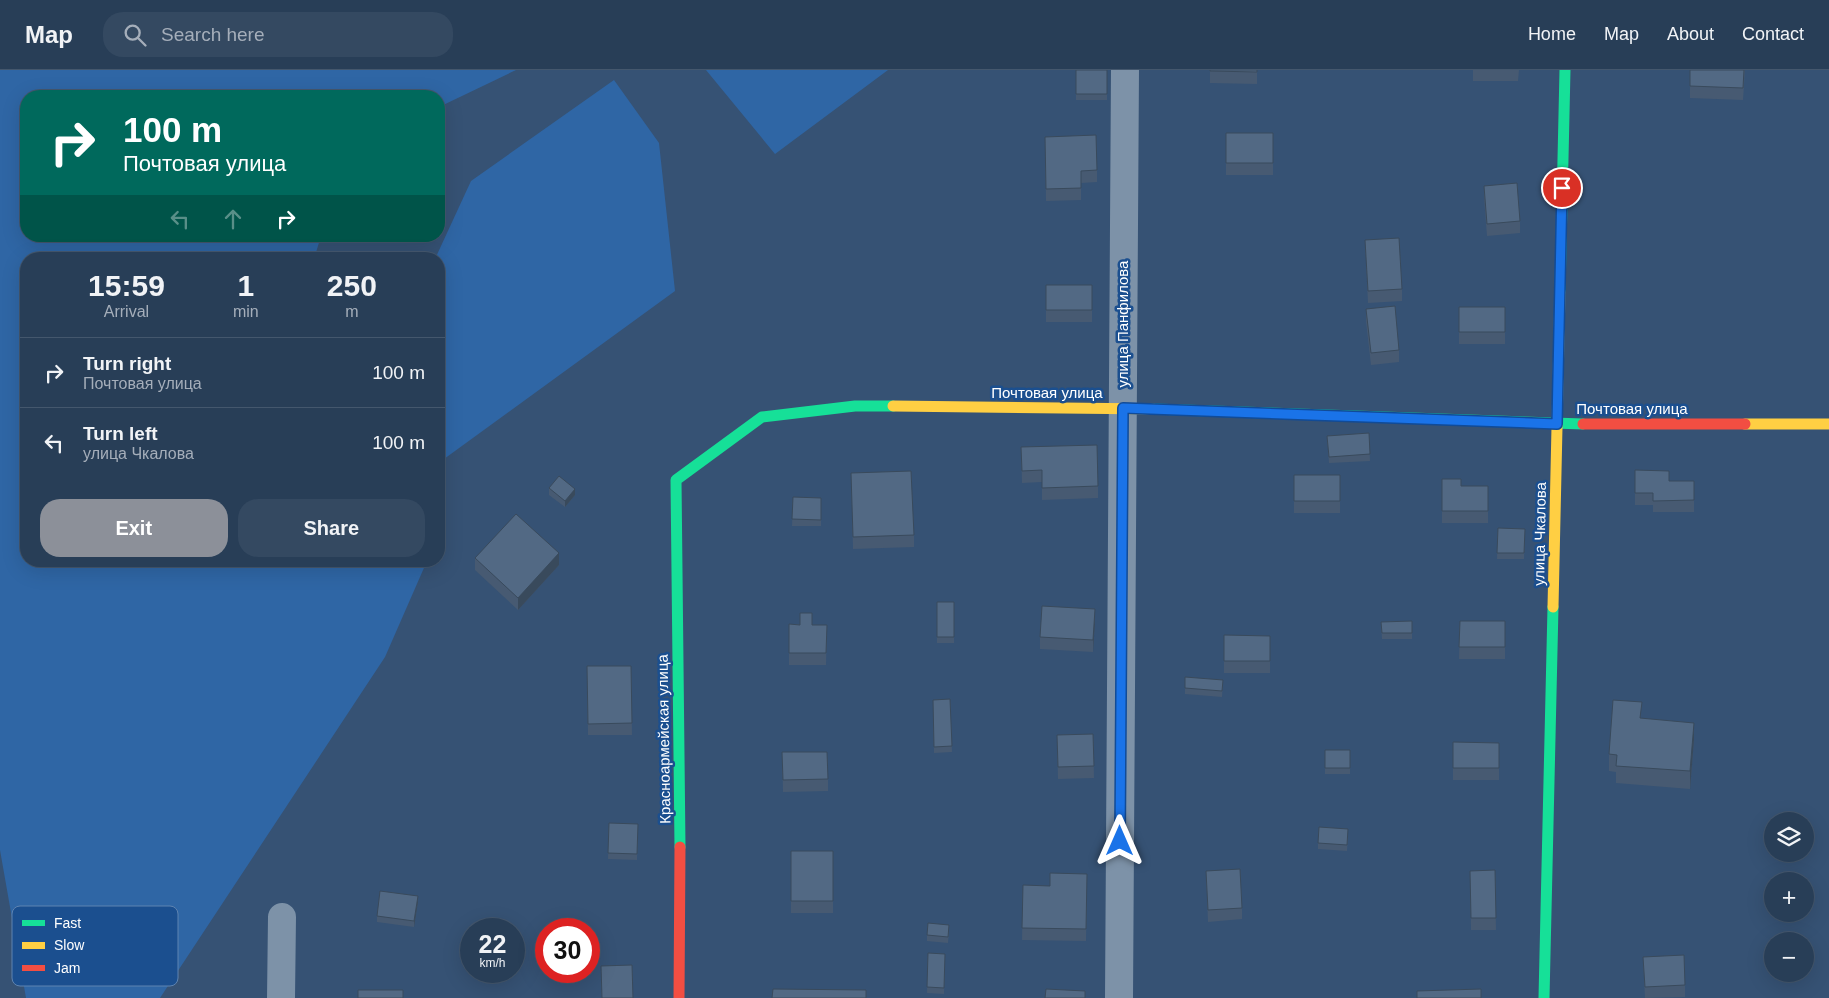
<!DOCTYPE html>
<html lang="en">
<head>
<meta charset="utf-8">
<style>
  body { margin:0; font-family:Arial,sans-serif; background:#344961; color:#f1f3f6; height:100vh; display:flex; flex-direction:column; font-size:19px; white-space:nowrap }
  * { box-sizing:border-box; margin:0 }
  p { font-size:16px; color:#a5aeba }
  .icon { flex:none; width:28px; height:28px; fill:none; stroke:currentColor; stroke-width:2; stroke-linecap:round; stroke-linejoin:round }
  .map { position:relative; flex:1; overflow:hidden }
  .drawer { position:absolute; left:20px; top:182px; width:425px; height:315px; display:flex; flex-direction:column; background:#283e57; border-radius:20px; box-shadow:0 5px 20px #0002,0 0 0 1px #44576d }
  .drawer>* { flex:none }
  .guide { position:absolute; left:20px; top:20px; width:425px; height:152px; border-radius:20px; box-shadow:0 5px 20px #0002,0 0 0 1px #44576d; background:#00695c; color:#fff; overflow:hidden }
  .fabs { position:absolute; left:1764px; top:742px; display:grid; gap:10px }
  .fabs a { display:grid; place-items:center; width:50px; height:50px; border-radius:50%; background:#283e57; box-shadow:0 5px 20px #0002,0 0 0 1px #44576d; font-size:25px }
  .speed { position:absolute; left:460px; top:848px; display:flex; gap:10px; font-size:25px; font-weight:700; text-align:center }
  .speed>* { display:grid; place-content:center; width:65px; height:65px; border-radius:50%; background:#283e57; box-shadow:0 5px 20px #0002,0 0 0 1px #44576d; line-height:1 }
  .speed small { font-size:12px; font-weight:400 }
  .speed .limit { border:8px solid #d22; background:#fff; color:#111 }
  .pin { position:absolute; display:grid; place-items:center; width:42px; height:42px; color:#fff; margin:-21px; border:2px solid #fff; border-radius:50%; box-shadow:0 1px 5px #0007 }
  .me { position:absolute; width:55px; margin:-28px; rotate:0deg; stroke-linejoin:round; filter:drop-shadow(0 0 4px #0008) }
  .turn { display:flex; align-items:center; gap:18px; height:105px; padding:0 20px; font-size:22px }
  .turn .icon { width:65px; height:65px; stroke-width:2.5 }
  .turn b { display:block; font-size:35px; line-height:42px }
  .lanes { display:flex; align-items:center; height:48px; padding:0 20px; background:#0003; justify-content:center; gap:25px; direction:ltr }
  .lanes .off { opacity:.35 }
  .eta { display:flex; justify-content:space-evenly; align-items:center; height:85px; text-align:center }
  .eta b { font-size:30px; font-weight:700; line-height:35px }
  .action { display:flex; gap:10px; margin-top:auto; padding:10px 20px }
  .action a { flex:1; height:58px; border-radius:20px; background:#8c9099; color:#fff; font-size:20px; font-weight:700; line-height:58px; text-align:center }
  .action a+a { background:#344961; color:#f1f3f6 }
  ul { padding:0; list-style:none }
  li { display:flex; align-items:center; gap:15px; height:70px; padding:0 20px; border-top:1px solid #44576d }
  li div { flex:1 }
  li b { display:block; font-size:19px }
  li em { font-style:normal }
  header { display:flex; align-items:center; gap:30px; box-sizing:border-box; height:70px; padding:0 25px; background:#283e57; border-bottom:1px solid #44576d }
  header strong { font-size:24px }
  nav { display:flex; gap:28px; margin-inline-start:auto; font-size:18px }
  .search { width:350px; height:45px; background:#344961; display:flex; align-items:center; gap:12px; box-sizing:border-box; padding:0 18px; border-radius:20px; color:#a5aeba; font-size:19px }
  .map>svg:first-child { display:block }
  .green { fill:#2f66a5 }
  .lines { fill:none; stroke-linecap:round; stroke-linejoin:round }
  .street { stroke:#7d92a8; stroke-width:28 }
  .fast { stroke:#16e098; stroke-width:11 }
  .slow { stroke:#ffcf43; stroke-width:11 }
  .jam { stroke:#f24e42; stroke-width:11 }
  .wall { fill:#475a72 }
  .shaded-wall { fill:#394a5c }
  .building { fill:#526984; stroke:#394a5c }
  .route-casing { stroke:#114b97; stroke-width:12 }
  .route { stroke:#1a73e8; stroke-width:9 }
  .labels { text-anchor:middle; stroke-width:5; stroke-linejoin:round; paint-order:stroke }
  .street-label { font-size:15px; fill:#fff; stroke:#1b4f8f }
  .key { fill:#1b4f8f; stroke:#5f84b1; stroke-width:1 }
  .key-label { font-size:14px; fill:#fff }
</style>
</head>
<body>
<header>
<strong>Map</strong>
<div class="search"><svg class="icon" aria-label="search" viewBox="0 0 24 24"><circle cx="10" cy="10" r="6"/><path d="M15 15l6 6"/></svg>Search here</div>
<nav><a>Home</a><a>Map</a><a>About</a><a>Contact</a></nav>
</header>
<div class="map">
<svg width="1829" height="928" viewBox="0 0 1829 928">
  <rect width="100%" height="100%" fill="#365274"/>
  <path class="green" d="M0,0h516l-77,37v-11h-59l-13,-3 -2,3h-339v140h295l-7,23h-288v302h401l-42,96 -225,341h-134l-26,-148z
    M706,0h182l-113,84z
    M614,10l45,63 16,148 -231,168 -2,70 -3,7v-277h-4l36,-78z"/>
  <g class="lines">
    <path class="street" d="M281,928l1,-81
      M1119,928l6,-928"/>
    <path class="fast" d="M1560,222l5,-222
      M1154,339l429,15
      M680,777l-4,-367 86,-63 93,-11h38
      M1544,928l9,-391"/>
    <path class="slow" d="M893,336l261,3
      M1745,354h84
      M1553,537l7,-315"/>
    <path class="jam" d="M1583,354h162
      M679,928l1,-151"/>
  </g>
  <path class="wall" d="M1076,0h31v30h-31z
    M1210,0h47v14l-47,-1z
    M1473,0h46l-1,11h-45z
    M1745,0l-2,30 -53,-2v-12z
    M1226,63h47v42h-47z
    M1045,67l52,33v12l-16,1v17l-35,1z
    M1484,116l36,35v12l-33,3 -3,-38z
    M1365,170l37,49v12l-34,2z
    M1046,215h46v37h-46z
    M1459,237h46v37h-46z
    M1366,239l33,41v12l-28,3 -5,-44z
    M1369,363l1,28 -41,2 -2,-27z
    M1021,377l77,39v12l-56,2v-18l-20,1z
    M1635,400l34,11h25v31h-41v-7h-18z
    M851,403l63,62v12l-61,2z
    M1294,405h46v38h-46z
    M1442,409l19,7h27v37h-46z
    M549,418l26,7 -10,12 -16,-12z
    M793,427l28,1v28h-29z
    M1498,458l27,1 -1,30h-27z
    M475,488l84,7 -41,45 -43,-40z
    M937,532h17v41h-17z
    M1095,551l-2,31 -53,-3v-12z
    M1412,551v18h-30l-1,-17z
    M1460,551h45v38h-46z
    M789,554l38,1 -1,40h-37z
    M1224,565l46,1v37h-46z
    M587,596h44l1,69h-44z
    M1185,607l38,3 -1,17 -37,-3z
    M950,629l2,53 -18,1 -1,-53z
    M1642,648l52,22 -4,49 -74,-6v-11l-7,-1v-17z
    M1093,664l1,44 -36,1 -1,-44z
    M1453,672l46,1v37h-46z
    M1325,680h25v24h-25z
    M782,682l46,27v12l-45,1z
    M609,753l29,1 -1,36 -29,-1z
    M1348,765l-1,16 -29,-2v-6z
    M791,781h42v62h-42z
    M1495,800l1,60h-25l-1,-59z
    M1206,801l36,37v11l-34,3z
    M1087,804l-1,67 -64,-1 1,-55 27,1z
    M418,832l-4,25 -37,-5v-6z
    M949,861l-1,12 -21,-2v-6z
    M928,883l17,1 -1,40 -17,-1z
    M1643,887l42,28v12l-40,1z"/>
  <path class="shaded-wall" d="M575,419v6l-10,12v-6z
    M559,483v12l-41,45v-12z
    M1095,539v12l-2,31v-12z
    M1694,653v17l-4,49v-18z
    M418,826v6l-4,25v-6z"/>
  <path class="building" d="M1076,0h31v24h-31z
    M1210,0h47v2l-47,-1z
    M1690,0h54l-1,18 -53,-2z
    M1226,63h47v30h-47z
    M1096,65l1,35 -16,1v17l-35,1 -1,-52z
    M1517,113l3,38 -33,3 -3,-38z
    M1399,168l3,51 -34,2 -3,-51z
    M1046,215h46v25h-46z
    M1395,236l4,44 -28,3 -5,-44z
    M1459,237h46v25h-46z
    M1369,363l1,21 -41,3 -2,-21z
    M1097,375l1,41 -56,2v-18l-20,1 -1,-24z
    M1635,400l34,1v10h25v19l-41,1v-8h-18z
    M911,401l3,64 -61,2 -2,-64z
    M1294,405h46v26h-46z
    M559,406l16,13 -10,12 -16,-13z
    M1442,409h19v7h27v25h-46z
    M793,427l28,1v22l-29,-1z
    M516,444l43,39 -41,45 -43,-40z
    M1498,458l27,1 -1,24h-27z
    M937,532h17v35h-17z
    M1042,536l53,3 -2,31 -53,-3z
    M800,543h12v12h15l-1,28h-37v-29l11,1z
    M1412,551v12h-30l-1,-11z
    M1460,551h45v26h-46z
    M1224,565l46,1v25h-46z
    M587,596h44l1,57 -44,1z
    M1185,607l38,3 -1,11 -37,-3z
    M950,629l2,47 -18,1 -1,-47z
    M1613,630l29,2 -2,16 54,5 -4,48 -74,-5 1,-11 -8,-1z
    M1093,664l1,32 -36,1 -1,-32z
    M1453,672l46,1v25h-46z
    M1325,680h25v18h-25z
    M782,682h45l1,27 -45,1z
    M609,753l29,1 -1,30 -29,-1z
    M1319,757l29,2 -1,16 -29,-2z
    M791,781h42v50h-42z
    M1240,799l2,39 -34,2 -2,-39z
    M1495,800l1,48h-25l-1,-47z
    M1050,803l37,1 -1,55 -64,-1 1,-43 27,1z
    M380,821l38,5 -4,25 -37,-5z
    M928,853l21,2 -1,12 -21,-2z
    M928,883l17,1 -1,34 -17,-1z
    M1684,885l1,30 -40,2 -2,-30z
    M632,895l1,33h-31l-1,-32z
    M773,919l93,1v8h-94z
    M1046,919l39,2v7h-40z
    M1481,919v9h-64v-7z
    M358,920h45v8h-45z"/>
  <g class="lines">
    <defs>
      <path id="route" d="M1120,771l3,-433 434,16 5,-236"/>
    </defs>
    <use href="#route" class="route-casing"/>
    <use href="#route" class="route"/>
  </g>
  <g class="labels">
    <g class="street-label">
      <text transform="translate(1123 254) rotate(-90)" y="5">улица Панфилова</text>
      <text x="1047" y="328">Почтовая улица</text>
      <text x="1632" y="344">Почтовая улица</text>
      <text transform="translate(1540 464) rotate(-89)" y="5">улица Чкалова</text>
      <text transform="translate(664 669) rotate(-91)" y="5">Красноармейская улица</text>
    </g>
  </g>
  <rect x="12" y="836" width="166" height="80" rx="8" class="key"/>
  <rect x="22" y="850" width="23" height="6" fill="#16e098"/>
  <rect x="22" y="872" width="23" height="7" fill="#ffcf43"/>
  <rect x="22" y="895" width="23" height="6" fill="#f24e42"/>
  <g class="key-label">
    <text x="54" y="858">Fast</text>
    <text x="54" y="880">Slow</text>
    <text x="54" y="903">Jam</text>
  </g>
</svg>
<div class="fabs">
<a><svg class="icon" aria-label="layers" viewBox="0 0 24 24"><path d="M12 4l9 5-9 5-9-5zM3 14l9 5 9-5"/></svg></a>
<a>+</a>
<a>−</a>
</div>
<div class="speed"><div>22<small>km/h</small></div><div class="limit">30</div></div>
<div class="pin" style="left:1562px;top:118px;background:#d93025"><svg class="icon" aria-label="arrive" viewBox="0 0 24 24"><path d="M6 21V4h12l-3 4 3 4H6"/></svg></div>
<svg class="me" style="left:1120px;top:771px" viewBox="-20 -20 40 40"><path d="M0-17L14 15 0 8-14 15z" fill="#1a73e8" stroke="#fff" stroke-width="4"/></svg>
<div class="guide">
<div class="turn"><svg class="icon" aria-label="right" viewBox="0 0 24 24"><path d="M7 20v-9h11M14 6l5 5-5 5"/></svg><div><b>100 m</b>Почтовая улица</div></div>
<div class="lanes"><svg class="icon off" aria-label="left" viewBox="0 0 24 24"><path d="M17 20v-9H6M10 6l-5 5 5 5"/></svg><svg class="icon off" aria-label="ahead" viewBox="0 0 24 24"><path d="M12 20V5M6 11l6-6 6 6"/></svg><svg class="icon" aria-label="right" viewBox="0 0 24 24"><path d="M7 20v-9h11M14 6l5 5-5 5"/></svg></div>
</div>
<section class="drawer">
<div class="eta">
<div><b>15:59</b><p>Arrival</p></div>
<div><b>1</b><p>min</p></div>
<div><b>250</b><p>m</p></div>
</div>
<ul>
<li><svg class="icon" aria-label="right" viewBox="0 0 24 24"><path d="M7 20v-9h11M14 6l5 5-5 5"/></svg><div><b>Turn right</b><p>Почтовая улица</p></div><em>100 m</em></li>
<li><svg class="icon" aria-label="left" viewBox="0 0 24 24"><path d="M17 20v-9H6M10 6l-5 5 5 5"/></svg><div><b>Turn left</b><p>улица Чкалова</p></div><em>100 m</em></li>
</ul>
<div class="action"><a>Exit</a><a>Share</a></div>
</section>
</div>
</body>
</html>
